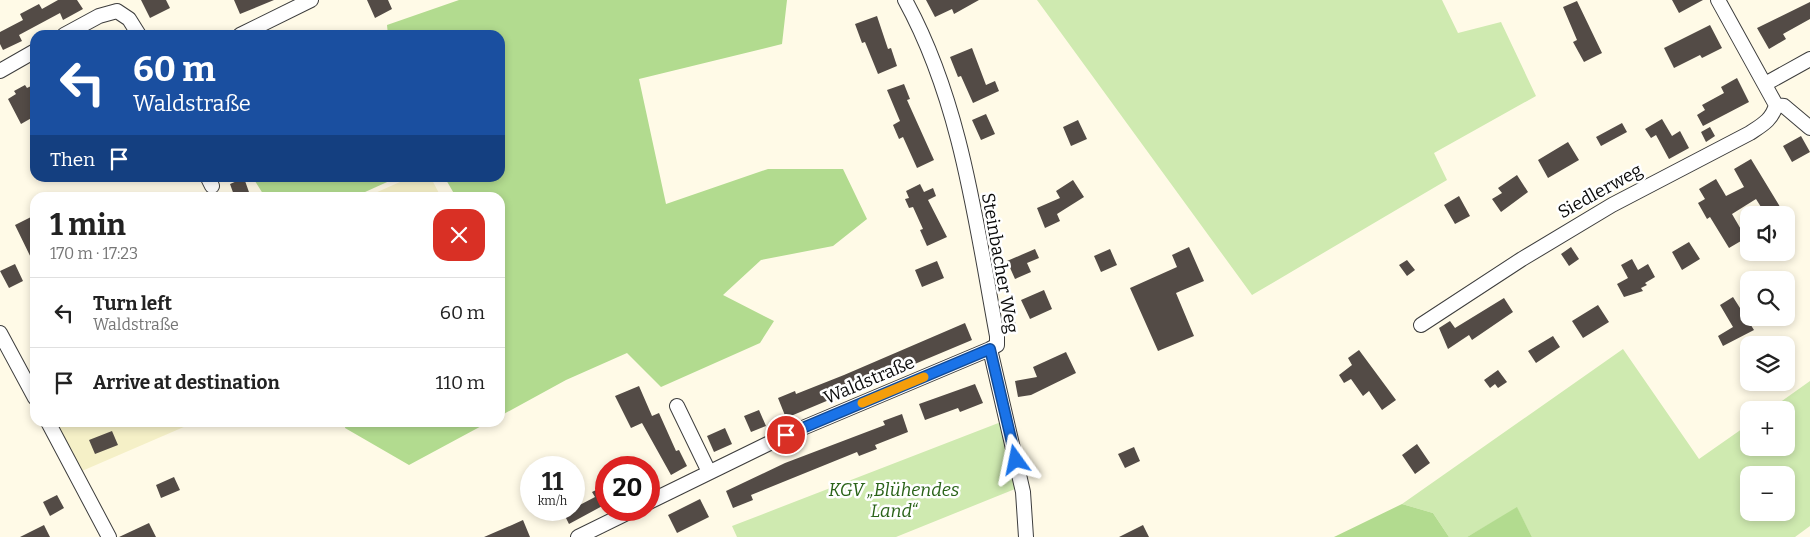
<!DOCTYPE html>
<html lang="en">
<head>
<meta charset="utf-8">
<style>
  body { margin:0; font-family:Bitter,serif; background:#f2f2f2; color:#222; height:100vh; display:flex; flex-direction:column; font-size:19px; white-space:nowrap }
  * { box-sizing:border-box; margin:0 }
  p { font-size:16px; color:#767676 }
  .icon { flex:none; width:28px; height:28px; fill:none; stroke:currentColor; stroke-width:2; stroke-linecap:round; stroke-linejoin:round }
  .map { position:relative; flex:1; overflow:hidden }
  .side { position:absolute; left:30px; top:192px; width:475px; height:235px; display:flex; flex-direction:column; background:#fff; border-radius:15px; box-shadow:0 2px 8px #0003 }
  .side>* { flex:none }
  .banner { position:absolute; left:30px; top:30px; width:475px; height:152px; border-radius:15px; box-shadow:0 2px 8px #0003; background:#1a4fa0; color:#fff; overflow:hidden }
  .buttons { position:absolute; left:1740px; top:206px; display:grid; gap:10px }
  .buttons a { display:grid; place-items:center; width:55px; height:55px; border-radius:10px; background:#fff; box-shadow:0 2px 8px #0003; font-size:25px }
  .speed { position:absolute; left:520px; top:456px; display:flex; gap:10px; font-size:25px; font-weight:700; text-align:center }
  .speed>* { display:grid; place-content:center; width:65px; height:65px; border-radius:50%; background:#fff; box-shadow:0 2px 8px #0003; line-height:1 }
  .speed small { font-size:12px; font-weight:400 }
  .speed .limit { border:8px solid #d22; background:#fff; color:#111 }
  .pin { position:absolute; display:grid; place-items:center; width:42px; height:42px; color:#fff; margin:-21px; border:2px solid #fff; border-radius:50%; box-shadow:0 1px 5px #0007 }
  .me { position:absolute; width:55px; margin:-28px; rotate:348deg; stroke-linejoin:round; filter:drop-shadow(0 0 4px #0008) }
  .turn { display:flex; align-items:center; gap:18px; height:105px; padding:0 20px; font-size:22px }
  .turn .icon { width:65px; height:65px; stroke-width:2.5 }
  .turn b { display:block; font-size:35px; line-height:42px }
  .then { display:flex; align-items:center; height:48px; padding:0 20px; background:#0003; gap:10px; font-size:19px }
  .round { display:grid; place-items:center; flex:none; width:52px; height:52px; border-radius:15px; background:#f2f2f2 }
  .summary { display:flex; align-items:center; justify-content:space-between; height:85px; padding:0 20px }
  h1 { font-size:30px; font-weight:700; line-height:38px }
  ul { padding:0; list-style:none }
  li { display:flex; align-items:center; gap:15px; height:70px; padding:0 20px; border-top:1px solid #e0e0e0 }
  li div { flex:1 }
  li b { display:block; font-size:19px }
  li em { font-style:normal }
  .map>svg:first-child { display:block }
  .farmland { fill:#f5f0c7 }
  .green { fill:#cfeab0; fill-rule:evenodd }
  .forest { fill:#b2db8f }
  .building { fill:#534b46 }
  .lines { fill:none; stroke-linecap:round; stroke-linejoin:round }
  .minor-casing { stroke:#3d3d3d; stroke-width:16 }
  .minor { stroke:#fff; stroke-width:14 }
  .route-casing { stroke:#114b97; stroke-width:12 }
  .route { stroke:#1a73e8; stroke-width:9 }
  .slow { stroke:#f59e0b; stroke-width:9 }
  .labels { text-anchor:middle; stroke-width:5; stroke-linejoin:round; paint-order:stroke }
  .street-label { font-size:18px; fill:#0a0a0a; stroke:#fff }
  .park-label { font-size:18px; font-style:italic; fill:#2a6319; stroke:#fff }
</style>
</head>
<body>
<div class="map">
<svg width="1810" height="537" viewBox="0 0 1810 537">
  <rect width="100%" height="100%" fill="#fffae7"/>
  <path class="farmland" d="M409,178h22l10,19h-75z
    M48,423h145l-118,51z"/>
  <path class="green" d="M1037,0h405l16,33 43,-11 35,74 -102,57 13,27 -195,115z
    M1623,349l76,110 50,-35v24h37v-38h-17l41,-29v145l-15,11h-263l-15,-29 -50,29h-18l-16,-24 -31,-9zM1749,475h37v37h-37z
    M1001,422l14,67 -119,48h-159l-5,-11z"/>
  <path class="forest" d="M459,0h328l-5,44 -143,35 27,125 102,-35h75l24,50 -34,27 -72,14 -38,35 51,26 -14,22 -99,44 -34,-34 -61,27 -66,36v-218l-44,-1 -11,-19h55v-143h-112l-1,-10z
    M253,178h143l-42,19h-89z
    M346,422h141v1l-78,42 -64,-37z
    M1402,504l31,9 16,24h-115z
    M1517,507l15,30h-65z"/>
  <path class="building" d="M58,0h19l6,9 -20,11 -3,-7 -41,22 3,6 -19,9 -3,-6v-12l23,-12 -3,-6 19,-10 3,5z
    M141,0h25l4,8 -20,10z
    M234,0h40l-34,14z
    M367,0h21l4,9 -17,9z
    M926,0h53l-25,14 -2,-5 -17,8z
    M1672,0h31l-24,13z
    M1577,1l25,52 -18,9 -11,-20 4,-2 -14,-33z
    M1810,2v17l-27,15 3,5 -17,10 -12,-21z
    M877,16l11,33 3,-1 6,18 -19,8 -13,-32 -3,1 -7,-19z
    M1710,25l12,23 -20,10 -2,-3 -26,13 -10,-20z
    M972,48l14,37 9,-4 4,10 -26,12 -12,-27 -3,1 -8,-20z
    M1737,78l12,24 -46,24 -6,-11 8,-5 -3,-5 22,-12 -3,-6z
    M35,84v32l-14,8 -13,-25 8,-5 -2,-3 11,-6 2,3z
    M904,84l6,15 -3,1 27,60 -17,8 -14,-31 -4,2 -6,-14 7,-4 -13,-31z
    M986,114l9,20 -14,6 -9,-20z
    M1662,119l10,17 8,-5 9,17 -20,11 -13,-24 -5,3 -6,-9z
    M1078,120l9,19 -16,7 -8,-19z
    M1622,123l5,9 -26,14 -5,-9z
    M1710,127l5,9 -9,6 -5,-10z
    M1801,136l9,16 -18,10 -9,-16z
    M1568,142l11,18 -31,18 -10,-18z
    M1751,159l34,56h-19l-10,-16 -24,15 14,24 -17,10 -19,-31 -3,2 -9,-16 7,-4 -6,-10 17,-10 10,17 18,-9 -10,-18z
    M1517,175l11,17 -27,20 -9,-13 10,-6 -4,-5z
    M244,178l6,17 -15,3 -5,-14z
    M1073,180l11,17 -27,17 3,7 -15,7 -8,-20 23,-10 -4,-7z
    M920,184l4,8 9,-4 3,8 -8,4 19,37 -20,9 -7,-16 3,-1 -10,-22 -4,1 -4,-9 4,-1 -3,-7z
    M1459,196l11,20 -15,8 -11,-19z
    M35,215v51l-20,-41z
    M1689,242l11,17 -18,11 -10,-18z
    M1189,247l15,34 -28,12 18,43 -36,15 -28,-63 47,-21 -5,-12z
    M1571,247l8,12 -10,7 -8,-12z
    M1035,249l4,9 -12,5 4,9 -16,7 -8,-18z
    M1110,249l7,16 -16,7 -7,-16z
    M1632,259l6,11 10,-6 7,13 -10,6 2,2 -6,3 2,3 -19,6 -7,-13 11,-6 -7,-13z
    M1407,260l8,10 -8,6 -8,-11z
    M937,261l7,17 -22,9 -7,-17z
    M15,264l8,17 -14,7 -9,-17z
    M1044,290l8,19 -22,10 -9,-19z
    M1733,297l21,33 -31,16 -5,-10 15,-9 -13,-22z
    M1504,298l9,14 -41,28 -3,-5 -21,14 -9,-21 11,-7 5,7z
    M1598,305l11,17 -26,16 -11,-17z
    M1013,317l4,10 -9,4 -5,-9z
    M965,323l7,17 -186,78 -8,-20 17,-7 1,3 48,-19z
    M1553,336l7,11 -24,16 -8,-12z
    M1359,350l37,50 -14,10 -13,-19 -6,5 -12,-17 -7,4 -5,-8 13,-10 -4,-7z
    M1066,352l10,21 -45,22 -13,2 -3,-16 22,-4 -4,-10z
    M1498,370l9,12 -9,6 -3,-4 -5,4 -6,-8z
    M975,384l8,19 -23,9 -2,-4 -33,12 -6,-16z
    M639,386l13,30 7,-3 17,38 3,-1 8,16 -16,9 -29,-52 -11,5 -16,-32z
    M759,410l7,16 -15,6 -7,-16z
    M902,414l6,18 -33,13 2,4 -18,7 -2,-4 -106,43 2,5 -20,8 -7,-17 59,-28 100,-38 -2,-4z
    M725,428l7,16 -18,8 -7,-16z
    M112,431l6,14 -23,9 -6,-14z
    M1417,444l13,19 -15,11 -13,-19z
    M1134,447l6,14 -15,7 -7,-14z
    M174,477l6,13 -19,8 -5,-13z
    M606,485v19l-37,20 -7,-14h12v-2l21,-11 -3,-5z
    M57,495l7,13 -14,8 -7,-14z
    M700,499l9,18 -32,16 -9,-18z
    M523,520l7,17h-46l28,-12z
    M149,523l7,14h-37z
    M44,525l6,12h-30z
    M1143,525l6,12h-30z"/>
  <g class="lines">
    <defs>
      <path id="minor" d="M64,35l35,-19 18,-5 12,8 10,16
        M240,35l71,-35
        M0,71l35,-20
        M1765,84l45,-25
        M1776,105l8,1 26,22
        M208,178l4,8
        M1421,325l101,-66 90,-54 138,-72c12,-8 22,-13 26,-28l-58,-105
        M0,333l35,65
        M990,349l33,143 3,45
        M677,406l32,66
        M48,422l61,115
        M649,502l137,-67 204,-86 7,-4v-9c-21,-113 -36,-234 -92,-336
        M578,537l55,-27"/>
    </defs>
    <use href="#minor" class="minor-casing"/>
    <use href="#minor" class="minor"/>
  </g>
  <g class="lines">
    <defs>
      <path id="route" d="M786,435l204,-86 26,111"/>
    </defs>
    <use href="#route" class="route-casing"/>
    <use href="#route" class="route"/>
    <path class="slow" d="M862,403l62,-26"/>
  </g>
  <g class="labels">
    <g class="street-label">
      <text transform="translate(1600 191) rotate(-29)" y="6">Siedlerweg</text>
      <text transform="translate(1000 263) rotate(80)" y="6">Steinbacher Weg</text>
      <text transform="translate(869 380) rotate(-23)" y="6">Waldstraße</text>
    </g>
    <g class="park-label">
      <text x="894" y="496">KGV „Blühendes<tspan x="894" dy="21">Land“</tspan></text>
    </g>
  </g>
</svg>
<div class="buttons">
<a><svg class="icon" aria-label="sound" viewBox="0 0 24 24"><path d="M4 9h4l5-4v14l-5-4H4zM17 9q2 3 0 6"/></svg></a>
<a><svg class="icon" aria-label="search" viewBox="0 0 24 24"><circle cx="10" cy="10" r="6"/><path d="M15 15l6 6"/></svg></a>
<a><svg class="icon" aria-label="layers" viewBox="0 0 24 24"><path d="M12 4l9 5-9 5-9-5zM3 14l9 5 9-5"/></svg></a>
<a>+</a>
<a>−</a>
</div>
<div class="speed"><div>11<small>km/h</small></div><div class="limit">20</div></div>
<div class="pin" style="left:786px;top:435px;background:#d93025"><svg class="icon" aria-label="arrive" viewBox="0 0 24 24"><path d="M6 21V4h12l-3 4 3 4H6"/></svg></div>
<svg class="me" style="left:1016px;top:460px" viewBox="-20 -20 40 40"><path d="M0-17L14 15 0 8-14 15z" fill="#1a73e8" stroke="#fff" stroke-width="4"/></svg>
<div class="banner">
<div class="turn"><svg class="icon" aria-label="left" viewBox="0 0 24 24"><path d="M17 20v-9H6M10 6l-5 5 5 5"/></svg><div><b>60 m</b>Waldstraße</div></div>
<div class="then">Then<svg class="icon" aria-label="arrive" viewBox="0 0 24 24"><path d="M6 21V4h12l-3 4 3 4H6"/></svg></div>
</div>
<section class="side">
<div class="summary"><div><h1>1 min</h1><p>170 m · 17:23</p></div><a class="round" style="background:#d93025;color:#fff"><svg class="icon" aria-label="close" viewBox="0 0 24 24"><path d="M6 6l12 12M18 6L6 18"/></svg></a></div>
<ul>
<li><svg class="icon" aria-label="left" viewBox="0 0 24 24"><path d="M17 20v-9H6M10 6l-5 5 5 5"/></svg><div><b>Turn left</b><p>Waldstraße</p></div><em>60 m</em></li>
<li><svg class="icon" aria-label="arrive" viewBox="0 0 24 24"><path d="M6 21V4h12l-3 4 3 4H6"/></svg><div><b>Arrive at destination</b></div><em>110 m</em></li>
</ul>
</section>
</div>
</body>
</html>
